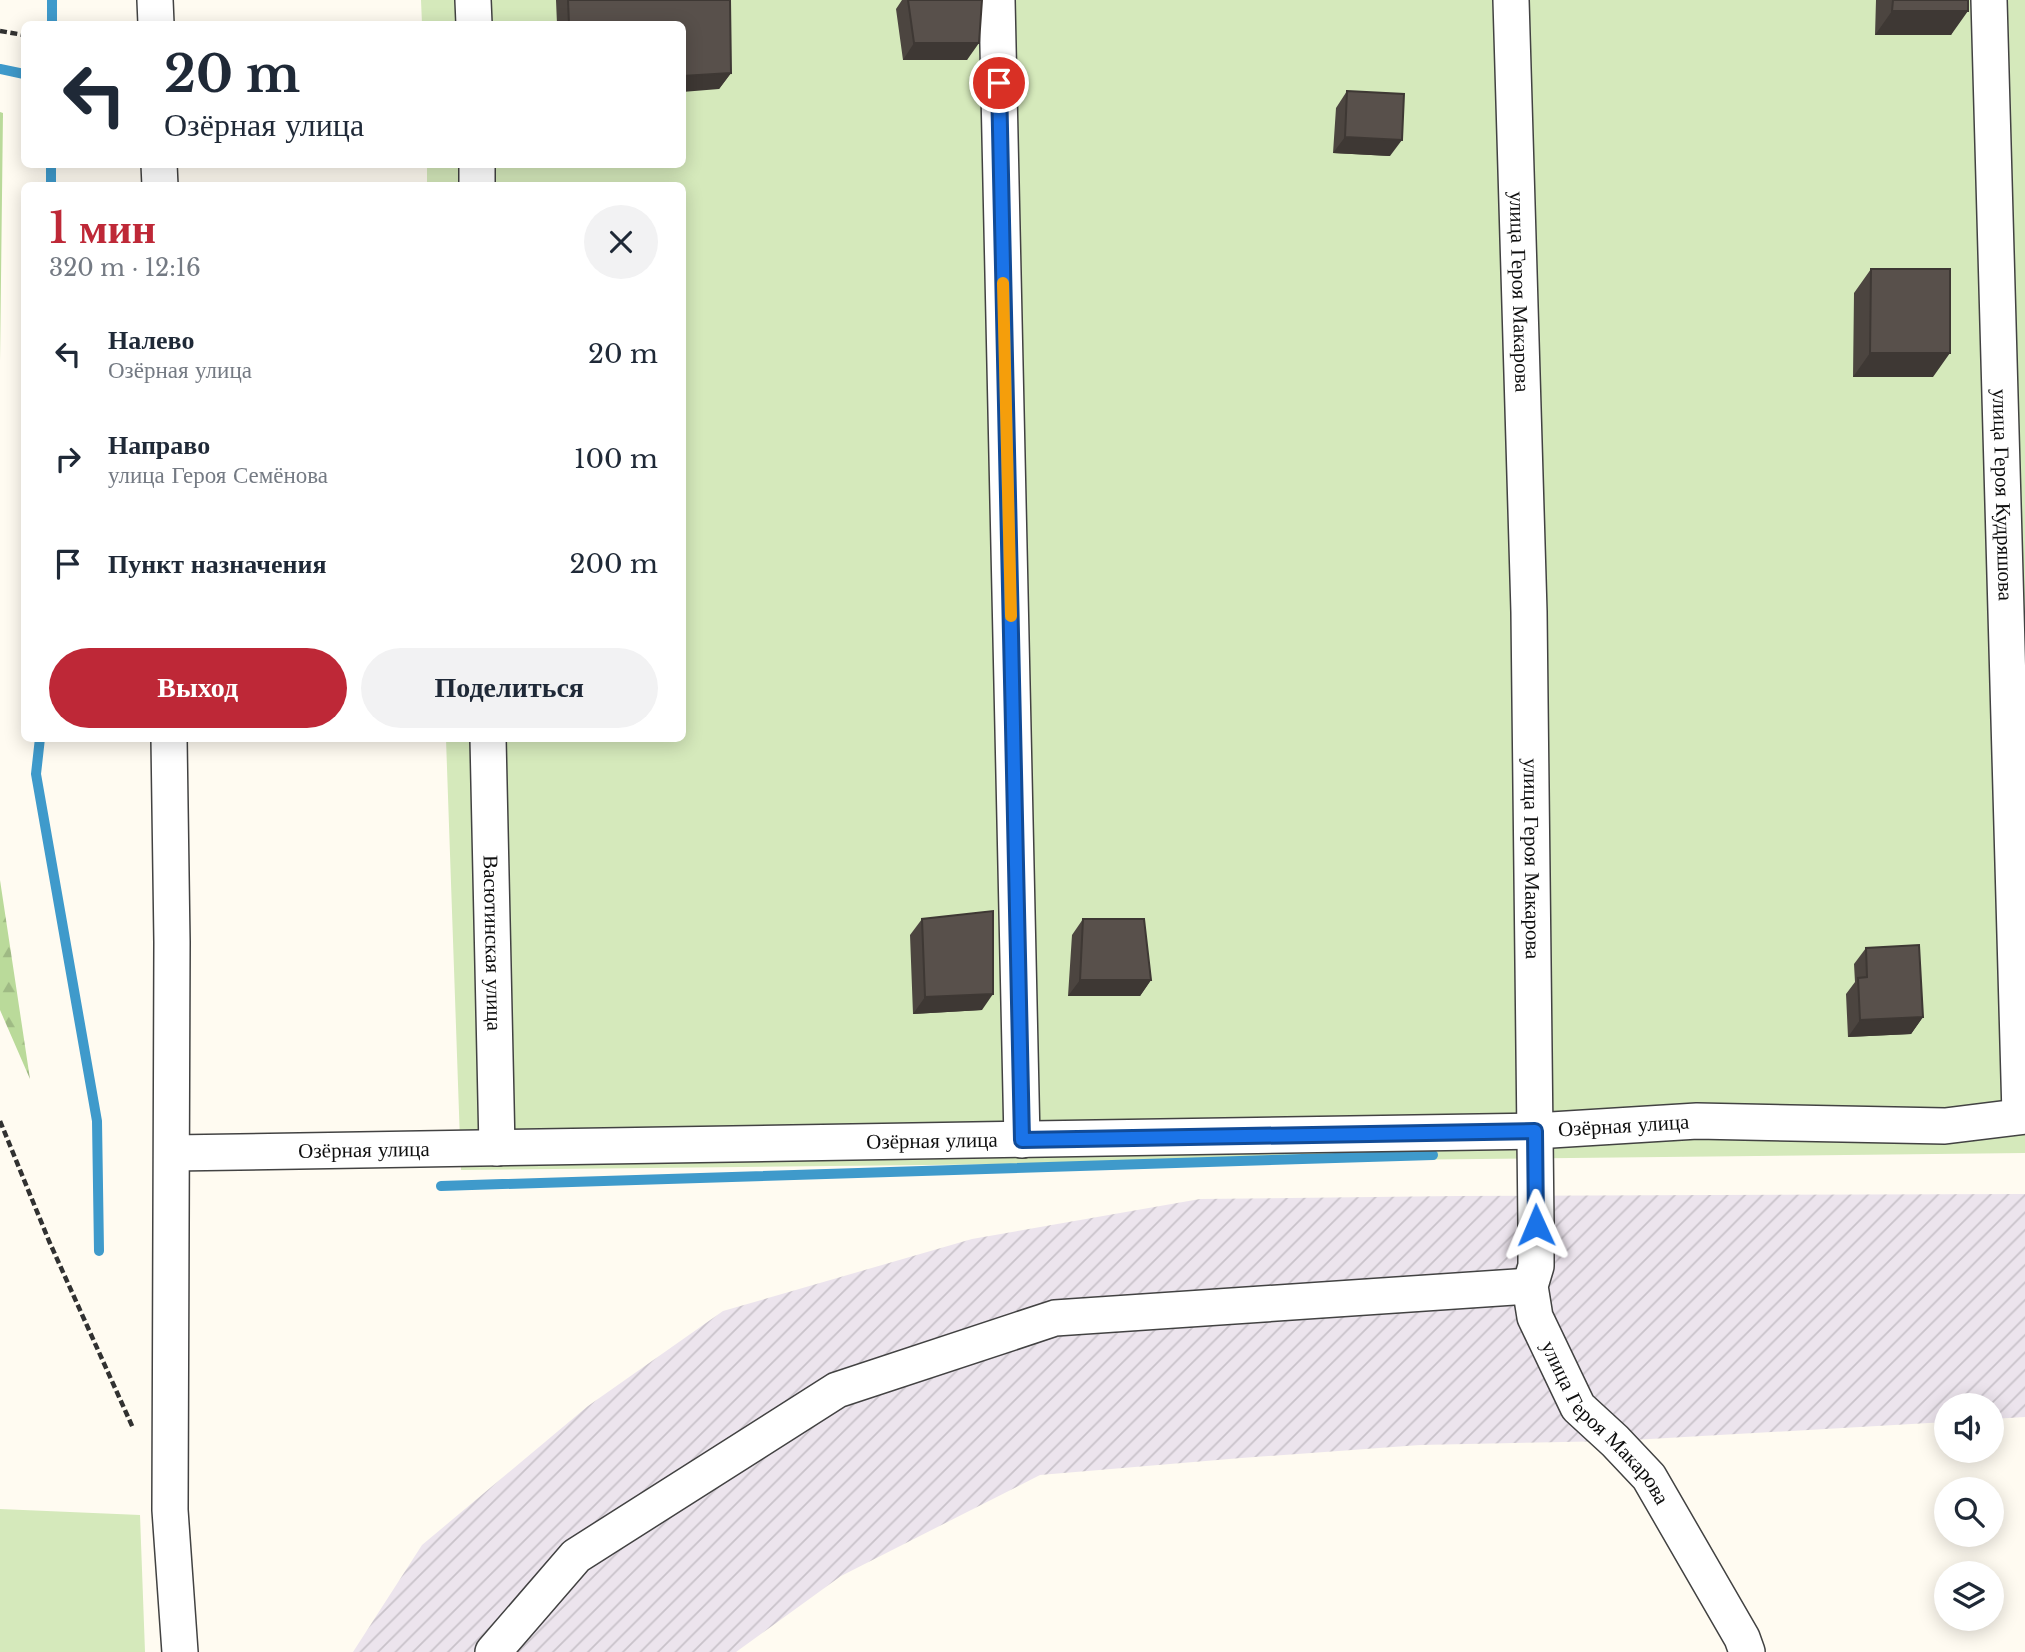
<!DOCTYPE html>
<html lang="ru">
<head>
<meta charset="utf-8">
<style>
  body { margin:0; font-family:"Libre Baskerville",serif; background:#f2f2f3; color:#1f2937; height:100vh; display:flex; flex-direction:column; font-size:26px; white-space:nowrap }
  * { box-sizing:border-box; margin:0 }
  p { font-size:23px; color:#747a83 }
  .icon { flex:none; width:38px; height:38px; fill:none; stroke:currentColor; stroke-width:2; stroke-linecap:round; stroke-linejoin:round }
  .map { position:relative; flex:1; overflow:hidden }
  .panel { position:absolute; left:21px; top:182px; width:665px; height:560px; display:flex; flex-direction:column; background:#fff; border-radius:10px; box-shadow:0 4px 18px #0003 }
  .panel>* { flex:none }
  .guide { position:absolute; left:21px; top:21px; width:665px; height:147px; border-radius:10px; box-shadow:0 4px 18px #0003; background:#fff; color:#1f2937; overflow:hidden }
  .buttons { position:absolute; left:1934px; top:1393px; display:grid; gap:14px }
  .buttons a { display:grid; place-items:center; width:70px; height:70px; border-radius:50%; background:#fff; box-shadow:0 4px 18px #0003; font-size:35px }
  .pin { position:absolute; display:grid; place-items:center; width:60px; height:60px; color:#fff; margin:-30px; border:4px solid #fff; border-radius:50%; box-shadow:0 2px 7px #0007 }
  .me { position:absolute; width:77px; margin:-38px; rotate:359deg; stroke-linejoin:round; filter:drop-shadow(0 0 5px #0008) }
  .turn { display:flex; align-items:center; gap:24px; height:147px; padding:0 28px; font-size:32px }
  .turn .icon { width:91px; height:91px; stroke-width:2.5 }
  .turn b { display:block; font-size:49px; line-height:60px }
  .round { display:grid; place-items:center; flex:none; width:74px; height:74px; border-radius:37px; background:#f2f2f3 }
  .summary { display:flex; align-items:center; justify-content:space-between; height:119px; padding:0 28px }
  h1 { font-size:42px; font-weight:600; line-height:52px; color:#be2837 }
  .button { display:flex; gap:14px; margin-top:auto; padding:14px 28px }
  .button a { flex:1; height:80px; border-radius:42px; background:#be2837; color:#fff; font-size:28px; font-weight:600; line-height:80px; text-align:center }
  .button a+a { background:#f2f2f3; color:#1f2937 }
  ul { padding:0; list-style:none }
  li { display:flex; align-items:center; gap:21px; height:105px; padding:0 28px }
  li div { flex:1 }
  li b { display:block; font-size:26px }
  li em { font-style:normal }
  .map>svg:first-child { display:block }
  .industrial { fill:url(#industrial-furrows) }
  .grass { fill:#d5e9bb }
  .forest { fill:url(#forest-firs) }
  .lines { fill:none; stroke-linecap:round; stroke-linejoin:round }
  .stream { stroke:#3f9acb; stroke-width:10 }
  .minor-casing { stroke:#424242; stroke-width:38 }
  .path { stroke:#313131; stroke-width:4.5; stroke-dasharray:7 3.5; stroke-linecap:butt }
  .minor { stroke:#fff; stroke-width:35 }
  .wall { fill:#4c4540 }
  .shaded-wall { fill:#3e3834 }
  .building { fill:#58504b; stroke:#3e3834; stroke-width:2 }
  .route-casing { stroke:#114b97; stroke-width:18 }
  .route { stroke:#1a73e8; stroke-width:12 }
  .slow { stroke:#f59e0b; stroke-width:12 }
  .labels { text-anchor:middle; stroke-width:7; stroke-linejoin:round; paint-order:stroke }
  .street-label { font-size:21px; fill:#0f0f0f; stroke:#fff }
</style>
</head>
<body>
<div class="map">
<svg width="2025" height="1652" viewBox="0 0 2025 1652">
  <defs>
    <pattern id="industrial-furrows" width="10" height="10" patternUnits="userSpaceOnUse" patternTransform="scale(1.75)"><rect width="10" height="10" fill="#ece4ed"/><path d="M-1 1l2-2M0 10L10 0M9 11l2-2" fill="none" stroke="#c9c2ca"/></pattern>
    <pattern id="forest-firs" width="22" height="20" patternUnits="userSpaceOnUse" patternTransform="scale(1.75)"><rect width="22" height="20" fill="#bada9a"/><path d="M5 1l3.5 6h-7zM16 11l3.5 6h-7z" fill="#9fba84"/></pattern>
  </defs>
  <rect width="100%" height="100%" fill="#fffbf1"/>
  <path class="industrial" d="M2025,1194v223l-33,2v-14h-46v17l-331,19 -195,4 -179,13 -201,17 -199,101 -105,76h-383l69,-107 166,-139 135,-95 249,-72 228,-40 256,-3z"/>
  <path class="grass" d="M421,0h1604v1153l-1564,17 -15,-431 236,-1v-552l-255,-1v-20l255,-1v-140h-260z
    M0,1509l140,6 5,137h-145z"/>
  <path class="forest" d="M0,112l3,1 -3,249z
    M0,880l30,199 -30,-69z"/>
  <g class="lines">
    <path class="stream" d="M52,0v24
      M0,69l24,5
      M51,164v22
      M40,738l-4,36 61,347 2,130
      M441,1186l992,-31"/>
    <defs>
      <g id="minor">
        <path d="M155,0l1,24"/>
        <path d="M473,0l1,24"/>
        <path d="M997,0l25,1140"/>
        <path id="s1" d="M1511,0l18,612 7,613v41l-6,20 5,31 43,90 37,34 34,36 93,161 5,14"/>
        <path id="s2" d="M1989,0l31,1115"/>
        <path d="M159,164l1,22"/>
        <path d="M477,164v22"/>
        <path d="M169,738l3,204 -2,568 10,142"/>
        <path id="s3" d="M488,738l9,410"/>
        <path id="s4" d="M172,1153l1363,-22 162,-10 248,5 80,-10"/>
        <path d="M493,1652l83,-96 261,-166 218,-72 475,-32"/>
      </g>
    </defs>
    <use href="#minor" class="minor-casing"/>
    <path class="path" d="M0,31l24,4
      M0,1121l49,120 84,187"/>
    <use href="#minor" class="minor"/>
  </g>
  <path class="wall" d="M556,0h174l1,73 -12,16 -37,-65h-125z
    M902,0h80l-15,60h-64l-7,-51z
    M1876,0h92l-17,35h-76z
    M1347,91l43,65 -57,-3 3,-45z
    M1871,269l62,108h-80l1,-84z
    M922,919l60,91 -69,4 -3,-79z
    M1083,919l68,61 -11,16h-72l4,-61z
    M1866,948l57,69 -12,17 -63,3 -2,-43 9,-12 -1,-18z"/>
  <path class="shaded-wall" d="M1892,11h76l-17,24h-76z
    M914,43h65l-12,17h-64z
    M731,73l-12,16 -37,3v-16z
    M1345,137l57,3 -12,16 -57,-3z
    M1870,353h80l-17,24h-80z
    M1080,980h71l-11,16h-72z
    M993,994l-11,16 -69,4 12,-17z
    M1923,1017l-12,17 -63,3 12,-17z"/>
  <path class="building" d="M568,0h162l1,73 -49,3v-52h-113z
    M908,0h74l-3,43h-65z
    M1893,0h75v11h-76z
    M1347,91l57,3 -2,46 -57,-3z
    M1871,269h79v84h-80z
    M993,911v83l-68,3 -3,-78z
    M1083,919h61l7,61h-71z
    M1919,945l4,72 -63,3 -2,-42 9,-1 -1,-29z"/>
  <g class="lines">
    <defs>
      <path id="route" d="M999,83l23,1057 513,-9 1,94"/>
    </defs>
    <use href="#route" class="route-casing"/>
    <use href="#route" class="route"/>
    <path class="slow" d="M1003,283l8,333"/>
  </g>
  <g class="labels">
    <g class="street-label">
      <text dy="7" stroke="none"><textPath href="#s1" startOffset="292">улица Героя Макарова</textPath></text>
      <text dy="7" stroke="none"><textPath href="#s2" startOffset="495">улица Героя Кудряшова</textPath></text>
      <text dy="7" stroke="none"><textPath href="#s1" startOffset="859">улица Героя Макарова</textPath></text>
      <text dy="7" stroke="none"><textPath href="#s3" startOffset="205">Васютинская улица</textPath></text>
      <text dy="7" stroke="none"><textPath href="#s4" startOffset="1452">Озёрная улица</textPath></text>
      <text dy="7" stroke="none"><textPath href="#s4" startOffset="760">Озёрная улица</textPath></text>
      <text dy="7" stroke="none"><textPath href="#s4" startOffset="192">Озёрная улица</textPath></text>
      <text dy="7" stroke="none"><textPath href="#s1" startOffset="1447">улица Героя Макарова</textPath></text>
    </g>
  </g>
</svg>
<div class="buttons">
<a><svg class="icon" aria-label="sound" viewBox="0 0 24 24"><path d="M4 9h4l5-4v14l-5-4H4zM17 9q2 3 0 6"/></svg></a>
<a><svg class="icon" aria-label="search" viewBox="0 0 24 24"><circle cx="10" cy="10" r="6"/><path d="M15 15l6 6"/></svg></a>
<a><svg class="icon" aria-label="layers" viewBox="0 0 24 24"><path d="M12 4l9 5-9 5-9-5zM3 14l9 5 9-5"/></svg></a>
</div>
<div class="pin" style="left:999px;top:83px;background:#d93025"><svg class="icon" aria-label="arrive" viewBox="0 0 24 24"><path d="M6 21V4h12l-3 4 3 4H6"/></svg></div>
<svg class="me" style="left:1536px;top:1225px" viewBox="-20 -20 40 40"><path d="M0-17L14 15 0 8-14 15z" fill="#1a73e8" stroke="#fff" stroke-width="4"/></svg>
<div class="guide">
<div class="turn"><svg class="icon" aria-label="left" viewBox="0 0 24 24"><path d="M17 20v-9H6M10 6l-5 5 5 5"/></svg><div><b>20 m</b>Озёрная улица</div></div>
</div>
<section class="panel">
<div class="summary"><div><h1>1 мин</h1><p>320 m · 12:16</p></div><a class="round"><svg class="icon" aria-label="close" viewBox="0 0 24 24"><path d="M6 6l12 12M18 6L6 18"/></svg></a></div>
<ul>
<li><svg class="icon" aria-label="left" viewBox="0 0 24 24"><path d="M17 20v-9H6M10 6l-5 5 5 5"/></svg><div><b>Налево</b><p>Озёрная улица</p></div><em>20 m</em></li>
<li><svg class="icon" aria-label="right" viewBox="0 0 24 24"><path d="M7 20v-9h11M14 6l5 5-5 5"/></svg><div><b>Направо</b><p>улица Героя Семёнова</p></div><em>100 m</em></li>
<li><svg class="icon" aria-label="arrive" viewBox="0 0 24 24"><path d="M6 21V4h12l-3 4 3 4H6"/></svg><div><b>Пункт назначения</b></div><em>200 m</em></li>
</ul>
<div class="button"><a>Выход</a><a>Поделиться</a></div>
</section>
</div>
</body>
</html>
